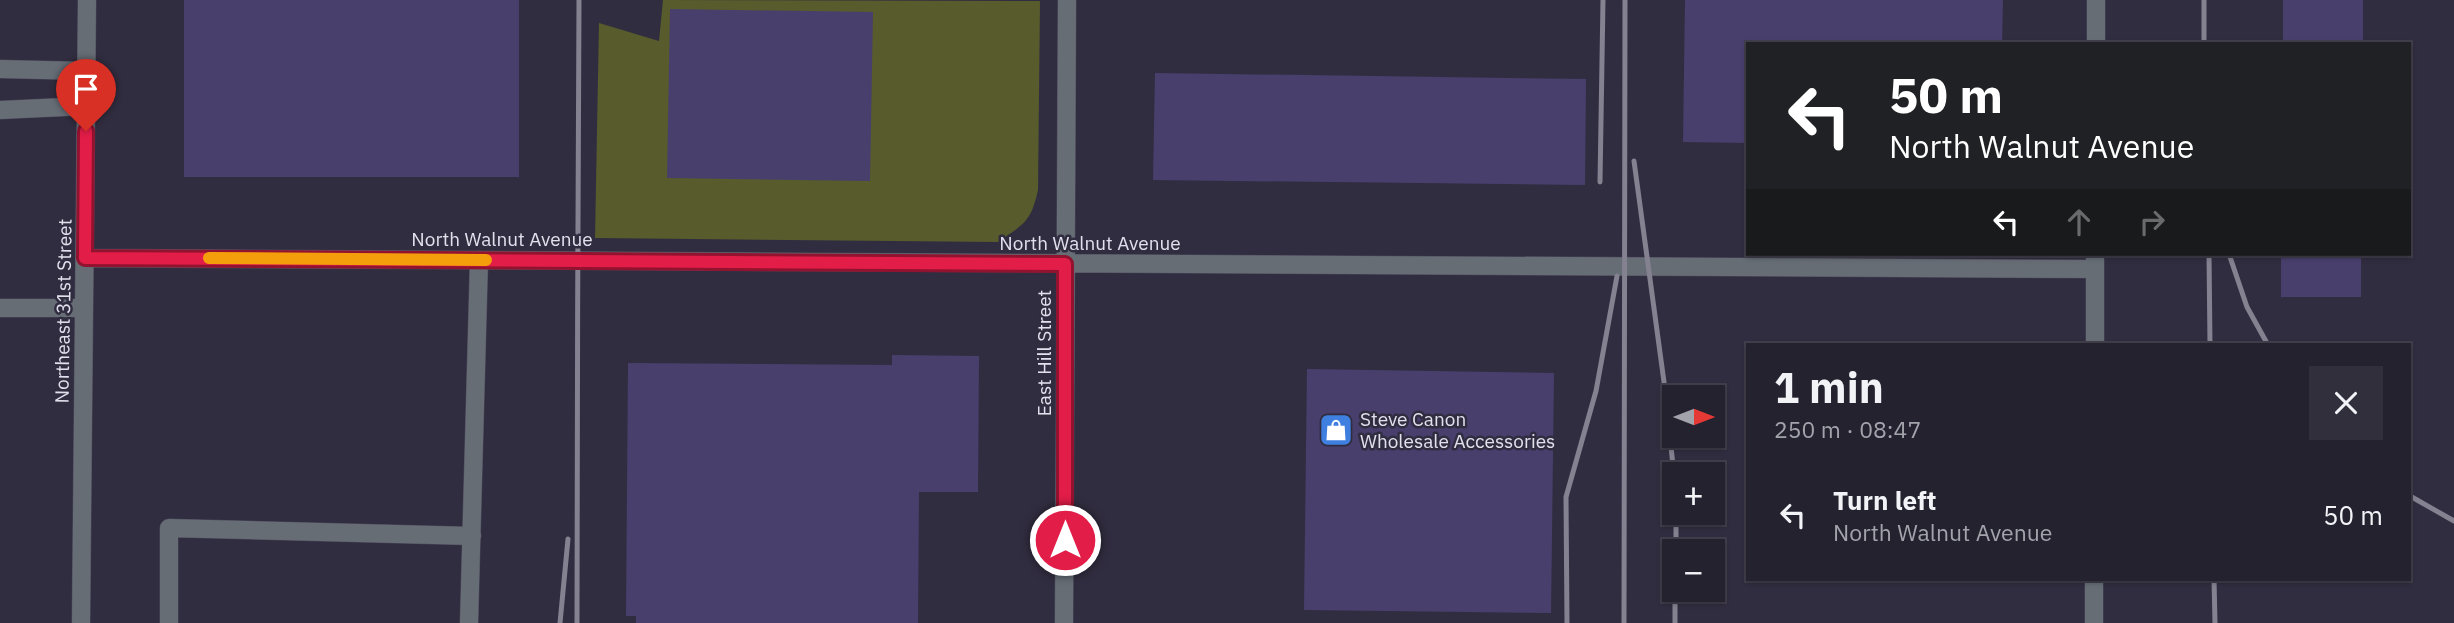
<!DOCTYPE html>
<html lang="en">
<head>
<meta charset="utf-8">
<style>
  body { margin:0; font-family:"IBM Plex Sans",sans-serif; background:#312f3c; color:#f1f3f6; height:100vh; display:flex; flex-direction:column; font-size:26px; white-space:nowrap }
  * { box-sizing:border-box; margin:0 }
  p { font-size:23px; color:#a3a4ab }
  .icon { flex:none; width:38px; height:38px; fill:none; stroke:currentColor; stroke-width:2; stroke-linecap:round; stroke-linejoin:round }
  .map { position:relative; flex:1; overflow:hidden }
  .drawer { position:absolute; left:1746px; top:343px; width:665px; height:238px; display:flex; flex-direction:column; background:#252230; border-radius:0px; box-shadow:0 2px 5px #0004,0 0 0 2px #423f4c }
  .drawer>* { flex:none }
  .hud { position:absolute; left:1746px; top:42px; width:665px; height:214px; border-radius:0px; box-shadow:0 2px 5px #0004,0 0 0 2px #423f4c; background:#202124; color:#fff; overflow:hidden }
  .needle { width:46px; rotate:90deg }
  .controls { position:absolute; left:1662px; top:385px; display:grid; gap:14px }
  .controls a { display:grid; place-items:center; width:63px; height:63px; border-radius:0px; background:#252230; box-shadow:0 2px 5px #0004,0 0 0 2px #423f4c; font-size:35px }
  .pin { position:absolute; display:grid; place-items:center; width:60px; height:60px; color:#fff; margin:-72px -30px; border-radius:50% 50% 50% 0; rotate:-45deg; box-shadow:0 0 7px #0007 }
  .pin .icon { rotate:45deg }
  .me { position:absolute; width:77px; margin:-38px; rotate:0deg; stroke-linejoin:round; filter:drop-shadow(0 0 5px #0008) }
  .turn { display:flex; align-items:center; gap:24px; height:147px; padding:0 28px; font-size:32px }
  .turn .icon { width:91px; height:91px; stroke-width:2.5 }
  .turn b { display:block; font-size:49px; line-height:60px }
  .lanes { display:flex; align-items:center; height:66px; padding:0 28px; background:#0003; justify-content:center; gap:35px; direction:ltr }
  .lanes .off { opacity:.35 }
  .round { display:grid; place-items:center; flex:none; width:74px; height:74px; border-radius:0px; background:#312f3c }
  .overview { display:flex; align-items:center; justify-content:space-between; height:119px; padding:0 28px }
  h1 { font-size:42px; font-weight:800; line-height:52px }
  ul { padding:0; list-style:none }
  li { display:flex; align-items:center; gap:21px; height:105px; padding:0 28px }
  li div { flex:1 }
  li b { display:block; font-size:26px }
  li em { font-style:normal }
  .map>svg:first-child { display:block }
  .green { fill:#585b2b }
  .building { fill:#493f6d }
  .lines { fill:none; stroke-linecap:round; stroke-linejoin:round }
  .lane-casing { stroke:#4d4a5c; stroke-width:19 }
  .street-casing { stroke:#4d4a5c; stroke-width:19 }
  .lane { stroke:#666d75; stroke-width:18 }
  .street { stroke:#666d75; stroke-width:18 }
  .rail { stroke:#848191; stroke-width:5 }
  .route-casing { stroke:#92132f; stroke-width:18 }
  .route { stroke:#e11d48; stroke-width:12 }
  .slow { stroke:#f59e0b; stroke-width:12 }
  .labels { text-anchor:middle; stroke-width:5; stroke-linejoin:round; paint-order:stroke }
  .street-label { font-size:19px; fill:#e2e0ed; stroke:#312d40 }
  .poi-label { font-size:19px; fill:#e2e0ed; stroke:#312d40; text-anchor:start }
</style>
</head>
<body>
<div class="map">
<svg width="2454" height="623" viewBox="0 0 2454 623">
  <rect width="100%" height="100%" fill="#312d40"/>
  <path class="green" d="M663,0l377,1 -2,189c-7,32 -14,34 -40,52l-403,-4 4,-215 60,18z"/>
  <path class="building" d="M184,0h335v177h-335z
    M1685,0h318l-1,44h-254v99l-65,-1z
    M2283,0h80v44h-80z
    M670,9l203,3 -3,169 -203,-3z
    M1155,73l431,6 -1,106 -432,-5z
    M2281,254h80v43h-80z
    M892,355l87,1 -1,136h-59l-1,131h-282v-7h-10l2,-253 264,2z
    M1307,369l247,4 -3,240 -247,-3z"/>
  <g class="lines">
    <defs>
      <path id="lane" d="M0,69l86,2
        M0,110l86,-4
        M0,308h84
        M169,623v-95l303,8
        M469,623l10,-363"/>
      <path id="street" d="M2096,44v-44
        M85,258l2010,11
        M2095,345v-91
        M81,623l6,-623
        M1064,623l3,-623
        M2094,623v-44"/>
    </defs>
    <use href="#lane" class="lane-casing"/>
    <use href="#street" class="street-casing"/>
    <use href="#lane" class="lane"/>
    <use href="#street" class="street"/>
    <path class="rail" d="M2204,44v-44
      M1634,161l30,221 11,102
      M1600,182l3,-182
      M2209,254l1,91
      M2229,254l18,53 21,38
      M2410,496l44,25
      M1676,513v38
      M2214,579l1,44
      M560,623l8,-84
      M577,623c0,-208 1,-415 2,-623
      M1567,623l-1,-126 30,-106 21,-115
      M1624,623l1,-623
      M1675,623v-33"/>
  </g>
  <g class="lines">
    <defs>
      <path id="route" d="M86,131l-1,127 980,6v276"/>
    </defs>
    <use href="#route" class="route-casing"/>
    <use href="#route" class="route"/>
    <path class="slow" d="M209,258l277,2"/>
  </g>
  <defs>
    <symbol id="shop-square" viewBox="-11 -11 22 22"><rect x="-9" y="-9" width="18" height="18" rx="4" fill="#3f7fe0" stroke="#312d40"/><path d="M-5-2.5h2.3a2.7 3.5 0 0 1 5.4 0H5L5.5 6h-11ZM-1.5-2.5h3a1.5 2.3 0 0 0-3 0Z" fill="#fff"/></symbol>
  </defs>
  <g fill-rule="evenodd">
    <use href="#shop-square" x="1317" y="411" width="38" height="38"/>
  </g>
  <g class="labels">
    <g class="street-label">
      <text x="502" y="246">North Walnut Avenue</text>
      <text x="1090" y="250">North Walnut Avenue</text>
      <text transform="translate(63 311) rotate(-89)" y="7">Northeast 31st Street</text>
      <text transform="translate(1044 353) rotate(-90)" y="7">East Hill Street</text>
    </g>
    <g class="poi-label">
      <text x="1360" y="426">Steve Canon<tspan x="1360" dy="22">Wholesale Accessories</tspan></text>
    </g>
  </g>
</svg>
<div class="controls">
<a><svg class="needle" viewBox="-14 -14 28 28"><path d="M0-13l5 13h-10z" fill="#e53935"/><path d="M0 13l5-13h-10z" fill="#a3a4ab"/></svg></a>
<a>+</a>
<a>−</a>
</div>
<div class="pin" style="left:86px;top:131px;background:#d93025"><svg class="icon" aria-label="arrive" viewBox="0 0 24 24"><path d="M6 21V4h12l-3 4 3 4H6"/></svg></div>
<svg class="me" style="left:1065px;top:540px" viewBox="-20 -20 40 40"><circle r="17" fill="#e11d48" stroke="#fff" stroke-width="3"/><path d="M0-11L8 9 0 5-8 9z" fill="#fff"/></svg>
<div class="hud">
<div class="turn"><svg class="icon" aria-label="left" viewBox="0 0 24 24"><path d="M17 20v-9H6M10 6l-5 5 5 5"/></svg><div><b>50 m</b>North Walnut Avenue</div></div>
<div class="lanes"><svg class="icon" aria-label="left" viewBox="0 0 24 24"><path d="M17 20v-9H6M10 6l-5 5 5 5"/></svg><svg class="icon off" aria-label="ahead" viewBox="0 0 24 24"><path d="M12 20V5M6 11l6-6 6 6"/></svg><svg class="icon off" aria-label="right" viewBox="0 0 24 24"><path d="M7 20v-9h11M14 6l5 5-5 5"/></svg></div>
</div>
<section class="drawer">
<div class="overview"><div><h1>1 min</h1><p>250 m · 08:47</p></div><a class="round"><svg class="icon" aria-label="close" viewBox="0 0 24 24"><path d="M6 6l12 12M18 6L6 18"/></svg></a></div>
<ul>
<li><svg class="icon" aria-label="left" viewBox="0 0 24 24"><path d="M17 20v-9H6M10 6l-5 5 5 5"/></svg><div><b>Turn left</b><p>North Walnut Avenue</p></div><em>50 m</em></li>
</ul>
</section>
</div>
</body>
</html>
